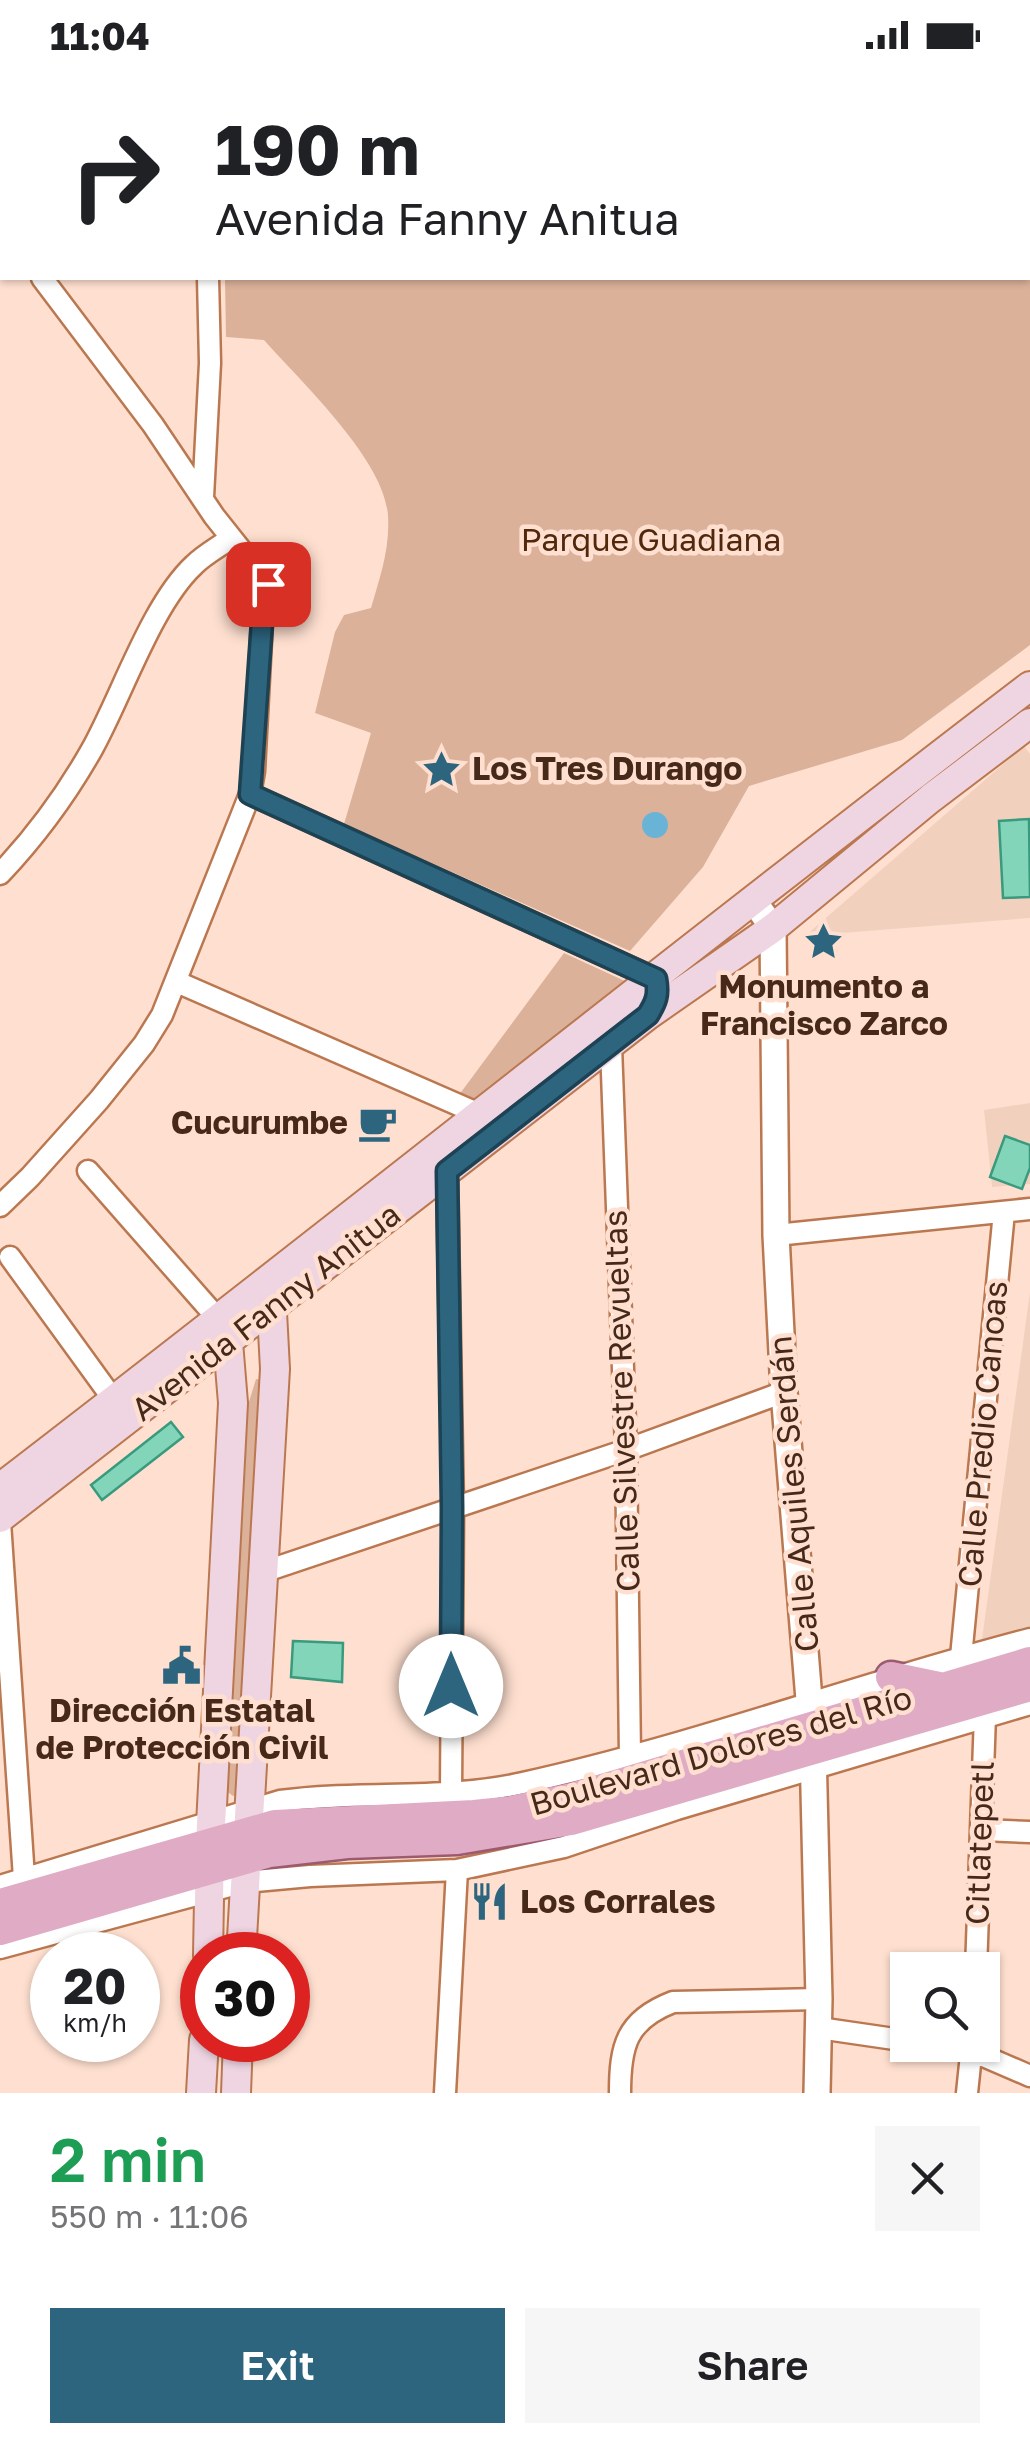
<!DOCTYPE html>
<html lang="en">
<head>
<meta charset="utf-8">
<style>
  body { margin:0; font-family:"Golos Text",sans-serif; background:#f6f6f6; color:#202124; height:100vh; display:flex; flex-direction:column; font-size:38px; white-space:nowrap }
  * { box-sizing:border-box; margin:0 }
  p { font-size:32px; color:#757577 }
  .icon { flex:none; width:55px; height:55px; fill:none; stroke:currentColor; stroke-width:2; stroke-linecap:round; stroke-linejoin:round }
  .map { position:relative; height:2023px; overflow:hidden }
  .panel { display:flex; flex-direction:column; background:#fff; flex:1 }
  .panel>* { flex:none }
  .top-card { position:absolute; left:0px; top:0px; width:1030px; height:210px; box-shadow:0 2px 8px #0004; background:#fff; color:#202124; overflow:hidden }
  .buttons { position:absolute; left:890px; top:1882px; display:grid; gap:20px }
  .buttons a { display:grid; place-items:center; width:110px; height:110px; border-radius:0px; background:#fff; box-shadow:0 2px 8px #0004; font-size:50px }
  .speed { position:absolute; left:30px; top:1862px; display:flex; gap:20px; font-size:50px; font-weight:700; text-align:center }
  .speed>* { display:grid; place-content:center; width:130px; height:130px; border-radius:50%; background:#fff; box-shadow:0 2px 8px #0004; line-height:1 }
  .speed small { font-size:25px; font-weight:400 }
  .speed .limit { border:15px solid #d22; background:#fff; color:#111 }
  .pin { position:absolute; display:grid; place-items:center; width:85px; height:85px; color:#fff; margin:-42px; border-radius:20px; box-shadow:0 5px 15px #0006 }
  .me { position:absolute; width:110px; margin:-55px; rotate:0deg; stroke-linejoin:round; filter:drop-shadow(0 0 8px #0008) }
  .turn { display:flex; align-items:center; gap:35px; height:210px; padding:0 50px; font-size:45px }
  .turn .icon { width:130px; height:130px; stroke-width:2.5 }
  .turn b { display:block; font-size:70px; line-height:85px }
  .round { display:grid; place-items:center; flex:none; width:105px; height:105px; border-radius:0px; background:#f6f6f6 }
  .headline { display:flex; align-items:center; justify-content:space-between; height:170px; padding:0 50px }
  h1 { font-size:60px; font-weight:600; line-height:75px; color:#1e9e55 }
  .action { display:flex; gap:20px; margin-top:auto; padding:20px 50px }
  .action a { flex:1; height:115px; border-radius:0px; background:#2d657f; color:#fff; font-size:40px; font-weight:600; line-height:115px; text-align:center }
  .action a+a { background:#f6f6f6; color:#202124 }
  .status { display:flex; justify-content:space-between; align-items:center; height:70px; padding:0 50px; background:#fff; direction:ltr }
  .status svg { height:28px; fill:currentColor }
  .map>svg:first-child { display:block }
  .built { fill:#f1d0be }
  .green { fill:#dbb19a }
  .water { fill:#68b3d6 }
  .building { fill:#82d5b9; stroke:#399a7e; stroke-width:2.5 }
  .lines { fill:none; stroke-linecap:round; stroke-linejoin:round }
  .minor-casing { stroke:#bb7850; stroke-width:25 }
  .tertiary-casing { stroke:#bb7850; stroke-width:30 }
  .secondary-casing { stroke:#bb7850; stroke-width:32 }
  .primary-casing { stroke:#9c5a6f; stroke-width:35 }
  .minor { stroke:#fff; stroke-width:20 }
  .tertiary { stroke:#fff; stroke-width:25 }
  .secondary { stroke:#efd5e2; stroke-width:28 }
  .primary { stroke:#e0acc5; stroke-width:30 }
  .route-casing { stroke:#1d4253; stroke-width:25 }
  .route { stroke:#2d657f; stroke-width:18 }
  .labels { text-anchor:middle; stroke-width:9; stroke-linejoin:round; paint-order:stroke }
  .park-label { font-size:32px; fill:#52280d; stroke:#ffe0d0 }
  .poi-label { font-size:32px; font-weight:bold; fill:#462919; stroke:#ffe0d0; text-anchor:start }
  .street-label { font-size:32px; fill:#462919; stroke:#ffe0d0 }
</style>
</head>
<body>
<div class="status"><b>11:04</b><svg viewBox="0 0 49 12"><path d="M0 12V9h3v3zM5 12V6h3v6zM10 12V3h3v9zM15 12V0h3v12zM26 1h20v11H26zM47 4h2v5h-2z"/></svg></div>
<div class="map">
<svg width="1030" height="2023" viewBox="0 0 1030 2023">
  <rect width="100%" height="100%" fill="#ffe0d0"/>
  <path class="built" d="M1024,676l6,8v164l-225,18z
    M1030,1033v81l-38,3 -8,-77z
    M1030,1222v334l-48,13z"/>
  <path class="green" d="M219,0h811v575l-128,95 -153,46 -46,81 -73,84 -286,-127 27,-91 -56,-20 20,-81 9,-17 27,-7c9,-31 19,-59 17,-92 -3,-56 -87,-134 -124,-176l-38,-3 -1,-59h803v-206z
    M564,883l63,29 -143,124 -25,-11z
    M256,1309l8,1 -18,410 -13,6 -8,-6 21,-357 2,-28z"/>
  <path class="water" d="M642 755a13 13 0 1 1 26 0a13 13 0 1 1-26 0Z"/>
  <path class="building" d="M1029,749l1,78 -27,1 -4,-77z
    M1005,1066l25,9v23l-8,21 -32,-12z
    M171,1352l12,15 -81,63 -11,-15z
    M293,1571l50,2 -1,39 -51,-5z"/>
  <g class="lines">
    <defs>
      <path id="minor" d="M204,0v2
        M0,144l2,4
        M203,427l7,-134 -2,-85
        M250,724l406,185
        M0,804c34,-36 66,-79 91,-123 30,-53 60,-146 103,-186 11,-11 25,-18 37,-27
        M177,912l309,135
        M611,976l15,404 4,306
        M88,1101l131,149
        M447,1101l6,337 -2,284
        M0,1136l30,-29 69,-77 45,-56 18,-29 88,-221 4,-23 8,-149 6,-38 -54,-68 -61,-91 -111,-147
        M776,1165l254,-26
        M10,1187l111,153
        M0,1452l24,356
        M263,1502l363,-122 158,-58
        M961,1587l43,-445
        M982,1760l48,2
        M0,1816l280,-85c80,-11 164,0 243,-18 172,-38 337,-100 507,-144
        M0,1878l244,-66 66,-6 147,-6 107,-23 113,-38 353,-105
        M976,1900l9,-255
        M819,1958l89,13
        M932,1975l40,6 58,25
        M445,2023l12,-223
        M620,2023c0,-47 6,-73 53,-91l146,-3
        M967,2023l5,-48"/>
      <path id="tertiary" d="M753,830l20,28 3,307 8,157 29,357 6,250 -2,94"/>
      <path id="secondary" d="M0,1418c345,-265 684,-538 1030,-802
        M0,1448l648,-503 125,-87 158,-130 99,-75
        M208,1885l2,-111 23,-441 -5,-61 -6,-14
        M241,1885l34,-586 -4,-76
        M201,2023l3,-53
        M236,2023l2,-53"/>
      <path id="primary" d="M891,1607l48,10
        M0,1834l275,-79 199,-10 38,-4 60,-13 458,-136
        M0,1860l269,-78 78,-9 110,-4 114,-19 459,-134"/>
    </defs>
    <use href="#minor" class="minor-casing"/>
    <use href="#tertiary" class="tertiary-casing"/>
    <use href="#secondary" class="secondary-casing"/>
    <use href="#primary" class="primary-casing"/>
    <use href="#minor" class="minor"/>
    <use href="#tertiary" class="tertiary"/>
    <use href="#secondary" class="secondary"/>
    <use href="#primary" class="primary"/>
  </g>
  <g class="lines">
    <defs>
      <path id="route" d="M268,514l-6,38 -12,172 406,185c3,16 0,23 -8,36l-201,156 5,337 -1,178"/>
    </defs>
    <use href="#route" class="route-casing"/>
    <use href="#route" class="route"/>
  </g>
  <defs>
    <symbol id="sight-bare" viewBox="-9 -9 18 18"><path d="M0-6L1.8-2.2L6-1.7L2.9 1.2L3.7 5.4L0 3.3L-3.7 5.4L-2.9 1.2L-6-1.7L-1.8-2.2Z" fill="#2d657f" stroke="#ffe0d0" stroke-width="2.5" paint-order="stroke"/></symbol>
    <symbol id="cafe-bare" viewBox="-9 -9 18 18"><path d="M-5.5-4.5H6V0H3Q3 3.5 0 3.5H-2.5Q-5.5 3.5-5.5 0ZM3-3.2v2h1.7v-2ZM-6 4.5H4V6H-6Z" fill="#2d657f" stroke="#ffe0d0" stroke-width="2.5" paint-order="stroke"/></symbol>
    <symbol id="civic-bare" viewBox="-9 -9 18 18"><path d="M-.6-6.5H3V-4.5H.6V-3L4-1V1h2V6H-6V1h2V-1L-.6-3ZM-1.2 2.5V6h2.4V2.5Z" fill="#2d657f" stroke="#ffe0d0" stroke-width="2.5" paint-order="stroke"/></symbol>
    <symbol id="restaurant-bare" viewBox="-9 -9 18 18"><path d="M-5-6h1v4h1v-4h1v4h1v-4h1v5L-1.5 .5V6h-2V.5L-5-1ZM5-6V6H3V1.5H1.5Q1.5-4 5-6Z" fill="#2d657f" stroke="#ffe0d0" stroke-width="2.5" paint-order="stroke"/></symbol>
  </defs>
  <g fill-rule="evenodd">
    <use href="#sight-bare" x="414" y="672" width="55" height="55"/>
    <use href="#sight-bare" x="796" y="844" width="55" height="55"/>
    <use href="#cafe-bare" x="350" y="1026" width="55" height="55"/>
    <use href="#civic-bare" x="154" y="1568" width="55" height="55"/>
    <use href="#restaurant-bare" x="462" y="1804" width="55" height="55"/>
  </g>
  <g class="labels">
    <g class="park-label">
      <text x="651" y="481">Parque Guadiana</text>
    </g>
    <g class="poi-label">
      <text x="472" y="710">Los Tres Durango</text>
      <text x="824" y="928" text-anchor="middle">Monumento a<tspan x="824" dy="37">Francisco Zarco</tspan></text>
      <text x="348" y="1064" text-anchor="end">Cucurumbe</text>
      <text x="182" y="1652" text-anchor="middle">Dirección Estatal<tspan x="182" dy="37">de Protección Civil</tspan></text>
      <text x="520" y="1843">Los Corrales</text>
    </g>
    <g class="street-label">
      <text transform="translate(266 1242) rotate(-38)" y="11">Avenida Fanny Anitua</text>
      <text transform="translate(622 1331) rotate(-92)" y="11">Calle Silvestre Revueltas</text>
      <text transform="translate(983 1364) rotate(-85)" y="11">Calle Predio Canoas</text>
      <text transform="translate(794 1424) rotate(-95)" y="11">Calle Aquiles Serdán</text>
      <text transform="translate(721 1681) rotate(-16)" y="11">Boulevard Dolores del Río</text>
      <text transform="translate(980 1773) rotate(-88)" y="11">Citlatepetl</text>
    </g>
  </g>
</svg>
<div class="buttons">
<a><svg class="icon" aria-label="search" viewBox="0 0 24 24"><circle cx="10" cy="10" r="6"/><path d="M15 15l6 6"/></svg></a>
</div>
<div class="speed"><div>20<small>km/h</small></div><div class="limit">30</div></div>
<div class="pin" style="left:268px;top:514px;background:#d93025"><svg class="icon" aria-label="arrive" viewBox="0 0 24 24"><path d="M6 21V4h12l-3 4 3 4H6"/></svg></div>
<svg class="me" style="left:451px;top:1616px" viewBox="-20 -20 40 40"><circle r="19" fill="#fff"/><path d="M0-13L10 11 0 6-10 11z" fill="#2d657f"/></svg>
<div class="top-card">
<div class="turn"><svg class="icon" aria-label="right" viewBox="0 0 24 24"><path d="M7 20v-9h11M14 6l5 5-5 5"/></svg><div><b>190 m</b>Avenida Fanny Anitua</div></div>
</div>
</div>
<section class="panel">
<div class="headline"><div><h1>2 min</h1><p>550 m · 11:06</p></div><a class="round"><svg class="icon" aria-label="close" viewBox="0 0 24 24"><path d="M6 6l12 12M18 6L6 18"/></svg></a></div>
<div class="action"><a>Exit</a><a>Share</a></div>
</section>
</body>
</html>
